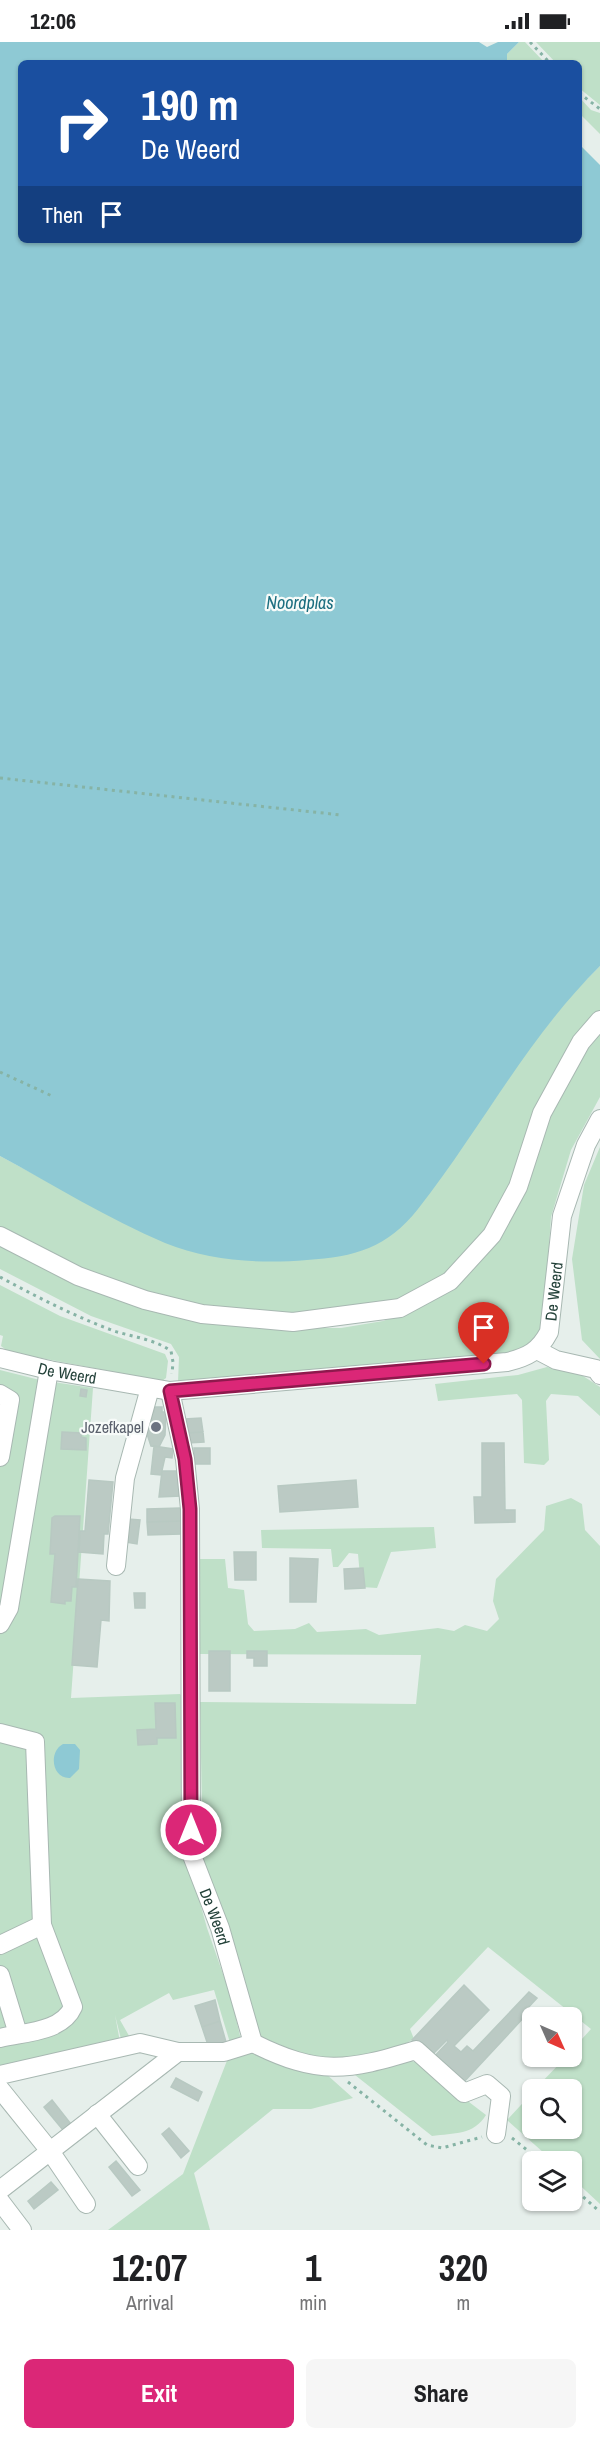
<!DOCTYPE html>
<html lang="en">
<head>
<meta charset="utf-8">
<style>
  body { margin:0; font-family:"Archivo Narrow",sans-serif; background:#f6f6f6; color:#202124; height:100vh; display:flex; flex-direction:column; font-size:22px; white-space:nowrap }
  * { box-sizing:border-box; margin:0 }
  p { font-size:20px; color:#757577 }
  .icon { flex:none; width:33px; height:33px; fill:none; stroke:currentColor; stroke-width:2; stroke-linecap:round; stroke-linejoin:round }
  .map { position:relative; height:2188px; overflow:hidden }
  .details { display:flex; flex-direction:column; background:#fff; flex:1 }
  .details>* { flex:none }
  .top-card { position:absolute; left:18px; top:18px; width:564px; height:183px; border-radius:9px; box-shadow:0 2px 4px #0004; background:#1a4fa0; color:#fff; overflow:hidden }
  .needle { width:39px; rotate:135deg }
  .buttons { position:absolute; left:522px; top:1965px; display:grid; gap:12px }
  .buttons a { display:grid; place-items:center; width:60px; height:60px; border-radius:9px; background:#fff; box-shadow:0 2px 4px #0004; font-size:30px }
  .pin { position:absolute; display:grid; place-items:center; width:51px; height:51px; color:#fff; margin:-62px -26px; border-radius:50% 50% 50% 0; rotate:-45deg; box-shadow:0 0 6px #0007 }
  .pin .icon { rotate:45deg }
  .me { position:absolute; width:66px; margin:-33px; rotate:0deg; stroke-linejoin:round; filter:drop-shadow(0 0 4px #0008) }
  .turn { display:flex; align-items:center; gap:21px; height:126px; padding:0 24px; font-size:27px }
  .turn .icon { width:78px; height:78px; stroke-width:2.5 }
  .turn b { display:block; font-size:42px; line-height:51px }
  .then { display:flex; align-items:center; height:57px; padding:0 24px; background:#0003; gap:12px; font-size:22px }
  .eta { display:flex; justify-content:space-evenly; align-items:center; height:102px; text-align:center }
  .eta b { font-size:36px; font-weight:700; line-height:42px }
  .primary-button { display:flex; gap:12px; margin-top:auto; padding:12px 24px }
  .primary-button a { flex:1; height:69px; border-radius:9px; background:#db2777; color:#fff; font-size:24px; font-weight:700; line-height:69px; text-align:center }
  .primary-button a+a { background:#f6f6f6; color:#202124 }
  .status { display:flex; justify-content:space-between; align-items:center; height:42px; padding:0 30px; background:#fff; direction:ltr }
  .status svg { height:16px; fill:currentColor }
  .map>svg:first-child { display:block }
  .green { fill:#bfe0c8 }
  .water { fill:#8ec9d4 }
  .building { fill:#bbcac4; stroke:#b8c9c2; stroke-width:1.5 }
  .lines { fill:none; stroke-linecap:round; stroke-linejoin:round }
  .minor-casing { stroke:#a8b8b2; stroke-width:20 }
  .path { stroke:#86b3a5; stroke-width:3; stroke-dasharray:3 4.5; stroke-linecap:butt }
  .minor { stroke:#fff; stroke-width:18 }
  .route-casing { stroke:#8e194d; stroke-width:15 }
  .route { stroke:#db2777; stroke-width:10 }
  .worship-dot { fill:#6b7280; stroke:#f7fbf9; stroke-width:2 }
  .labels { text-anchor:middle; stroke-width:4.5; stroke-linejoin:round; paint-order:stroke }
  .street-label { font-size:16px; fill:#24423a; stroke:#f7fbf9 }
  .worship-label { font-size:16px; fill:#5b616d; stroke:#f7fbf9; text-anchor:end }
  .water-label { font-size:18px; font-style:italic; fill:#1c6f80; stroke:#f7fbf9 }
</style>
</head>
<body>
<div class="status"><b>12:06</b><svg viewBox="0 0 49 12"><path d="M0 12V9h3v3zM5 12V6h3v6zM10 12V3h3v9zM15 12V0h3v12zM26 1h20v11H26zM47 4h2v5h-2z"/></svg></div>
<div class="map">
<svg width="600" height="2188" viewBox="0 0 600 2188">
  <rect width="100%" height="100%" fill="#e6efeb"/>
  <path class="green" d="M519,0h6l20,21h-38v-9z
    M536,0h64v63l-21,-17v-25h-23z
    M579,55l12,13 9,3v21l-21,-21z
    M600,924v45l-110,216 -53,56 -56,25 -94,6 -66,-5 -72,-14 -63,-24 -86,-44v-71l121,65 364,-108 43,-63 42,-54z
    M600,987v68l-29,53 -20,67 -7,106 -10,19 -18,11 -338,29 1,-25 -8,-13 -80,-28 -91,-47v-27l72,37 204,49h65l42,-7 34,-12 34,-20 21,-20 94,-191z
    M600,1105v212l-18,-19 -10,-81 12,-74z
    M0,1243l60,31 105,38 3,7 -2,17 -4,3 -153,-29 -8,-6 2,-10 -3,-1z
    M547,1325l33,7 20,13v29l-22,-20 -27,-2 -5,7 3,59 -5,5 -20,-2 -2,-63 -5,-6 -79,7 -3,-17 83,-9z
    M0,1328l40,10 53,8 -22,310 109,-4 4,4 2,154 21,76 24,69 10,43 -10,6 -17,-56 -41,10 -4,-7 -49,27 12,21 -10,2 -7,-28 5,27 -120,28z
    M571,1456l11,6 3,26 15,16v658l-28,-26v-16l-19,-1 -46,-41 25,-27v35h40v-38l-37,-1 31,-32 6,-1v-6l19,-21 -103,-82 -78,82 4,10 -23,12 -58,11 -62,-14 -16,-15 -52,-168 -3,-163 216,2 5,-49 -222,-1 -3,-95h29l3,29 16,2 4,34 6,7 41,-2 14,-6 8,9 49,-3 13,6 59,-7 16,3 11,-6 22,6 12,-12 -6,-18 3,-22 48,-49 2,-24z
    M434,1485l2,21 -45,4 -14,36 -16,-1 -3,-33 -9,-1 -11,14h-5l-2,-18 -69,-1 -1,-18z
    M256,2010l69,21 28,25 -42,11h-38l-79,64 16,57h-102l75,-56 45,-116z
    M405,2017l13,4 68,52c-12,20 -32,18 -54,21l-77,-61z"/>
  <path class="water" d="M0,0h479l8,5 11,-5h21l-12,12v9h-486v177h558v-96l21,21v801c-73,72 -119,163 -182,243 -31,39 -63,48 -111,51 -47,4 -98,1 -142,-17 -57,-24 -111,-58 -165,-87z
    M63,1702h12l5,6 -1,19 -9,9c-18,1 -22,-26 -7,-34z"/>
  <path class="building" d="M81,1347l6,1 -1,7 -6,-1z
    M154,1365h8v5h4l-1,23 -6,12 -8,-1 -4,-12 4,-22h3z
    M201,1376l2,14 -17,1 -1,-14z
    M62,1390l20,1 -1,4 5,1v12l-25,-1z
    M203,1390l1,10 -16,1 -1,-10z
    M482,1401h22l1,67h10v12l-40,1 -1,-26h8z
    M154,1404l19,3 -1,9 -7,-1 -4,18 -10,-1z
    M194,1406h16v16h-16z
    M162,1429h19v25l-22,1z
    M89,1438l24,2 -5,52h-4l-1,20 -24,-2 1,-21h5z
    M356,1438l2,27 -78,5 -2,-26z
    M180,1466l2,13 -35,1v-13z
    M55,1474h25l-4,71h-4l-1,14h-6v3l-14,-2 4,-48h-5l2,-36z
    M128,1477l12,1 -3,24 -12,-2z
    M182,1479l-1,13 -33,1 -1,-13z
    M234,1510h22v28h-21z
    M290,1516l28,1 -2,43h-26z
    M363,1526l2,20 -20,1 -1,-20z
    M78,1537l32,2 -1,40 -8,-1 -4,47 -25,-2z
    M134,1551h11v15h-10z
    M209,1609h21v40h-21z
    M247,1609h20v15h-13v-8h-7z
    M155,1661h20l1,35h-19v6l-19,1 -1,-15 19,-1z
    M464,1943l25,25 -35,36 7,6 6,-6 6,5 56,-59 8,6 -12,13 2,3 -65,70 -30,-25 16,-17 -1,-2 -17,17 -18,-17z
    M215,1958l5,21 -18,6 -7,-21z
    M220,1979l6,21 -17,6 -7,-21z
    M176,2036l26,14 -4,9 -27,-14z
    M52,2058l19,24 -8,6 -19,-23z
    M169,2086l20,23 -8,7 -19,-24z
    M116,2119l24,29 -8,6 -23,-29z
    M51,2140l7,8 -24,19 -6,-8z"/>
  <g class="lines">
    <defs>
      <g id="minor">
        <path d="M0,1194l78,40 67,24 57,14 91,8 107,-14 50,-27 42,-46 26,-48 24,-74 39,-71 19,-22"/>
        <path d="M537,1308l19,10 40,9 4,6"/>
        <path id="s1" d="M0,1316l49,12 121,21 337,-29c21,-5 32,-11 42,-30l13,-116 24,-71 14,-26"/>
        <path id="s2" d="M170,1349l15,68 5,50 1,344 29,75 33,115"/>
        <path d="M0,1352l10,6 -10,57"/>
        <path d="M116,1524l9,-88 25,-90"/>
        <path d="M0,1582l9,-16 40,-238"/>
        <path d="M0,1691l35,9 7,183 31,82c-11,25 -48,25 -73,31"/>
        <path d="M0,1903l42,-20"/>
        <path d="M0,1933l18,59"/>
        <path d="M253,2001c66,33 94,28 163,7l48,43 23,-9 14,12 -5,38"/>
        <path d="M0,2033l140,-32 38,9h46l29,-9"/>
        <path d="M0,2047l50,62 36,53"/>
        <path d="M97,2072l41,52"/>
        <path d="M0,2148l178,-138"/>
        <path d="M0,2159l22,29"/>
      </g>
    </defs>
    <use href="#minor" class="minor-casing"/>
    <path class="path" d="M530,0l20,21
      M579,51l21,16
      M0,736l341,37
      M0,1030l52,24
      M0,1235c37,20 74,39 114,54 19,6 40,8 57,20l2,11 -1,12
      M348,2040l79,63 15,3 40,-11
      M512,2096l30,24
      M572,2145l28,25"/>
    <use href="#minor" class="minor"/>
  </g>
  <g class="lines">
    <defs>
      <path id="route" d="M191,1788l-1,-321 -5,-50 -15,-68 314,-27"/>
    </defs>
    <use href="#route" class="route-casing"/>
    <use href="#route" class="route"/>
  </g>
  <circle class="worship-dot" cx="156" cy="1385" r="6"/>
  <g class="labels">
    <g class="street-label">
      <text dy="6" stroke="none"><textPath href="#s1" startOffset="606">De Weerd</textPath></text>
      <text dy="6" stroke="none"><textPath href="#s1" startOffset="69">De Weerd</textPath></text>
      <text dy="6" stroke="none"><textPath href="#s2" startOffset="532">De Weerd</textPath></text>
    </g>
    <g class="worship-label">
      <text x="144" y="1391">Jozefkapel</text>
    </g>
    <g class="water-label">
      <text x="300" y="567">Noordplas</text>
    </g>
  </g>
</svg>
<div class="buttons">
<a><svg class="needle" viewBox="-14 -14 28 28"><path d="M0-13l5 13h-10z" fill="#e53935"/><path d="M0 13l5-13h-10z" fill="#757577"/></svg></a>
<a><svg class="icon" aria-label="search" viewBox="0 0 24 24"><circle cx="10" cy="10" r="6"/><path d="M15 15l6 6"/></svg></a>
<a><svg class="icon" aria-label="layers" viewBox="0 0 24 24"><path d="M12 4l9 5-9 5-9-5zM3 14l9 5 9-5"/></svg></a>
</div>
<div class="pin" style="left:484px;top:1322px;background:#d93025"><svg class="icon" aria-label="arrive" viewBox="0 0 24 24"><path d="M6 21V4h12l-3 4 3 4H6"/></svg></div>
<svg class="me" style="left:191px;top:1788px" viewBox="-20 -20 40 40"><circle r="17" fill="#db2777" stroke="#fff" stroke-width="3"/><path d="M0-11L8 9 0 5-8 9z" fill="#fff"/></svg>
<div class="top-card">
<div class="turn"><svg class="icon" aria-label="right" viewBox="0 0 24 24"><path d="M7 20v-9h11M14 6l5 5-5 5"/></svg><div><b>190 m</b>De Weerd</div></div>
<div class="then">Then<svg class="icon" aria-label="arrive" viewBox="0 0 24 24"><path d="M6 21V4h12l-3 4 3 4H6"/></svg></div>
</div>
</div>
<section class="details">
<div class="eta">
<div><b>12:07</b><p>Arrival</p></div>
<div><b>1</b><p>min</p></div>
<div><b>320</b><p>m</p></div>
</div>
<div class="primary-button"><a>Exit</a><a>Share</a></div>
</section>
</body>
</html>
